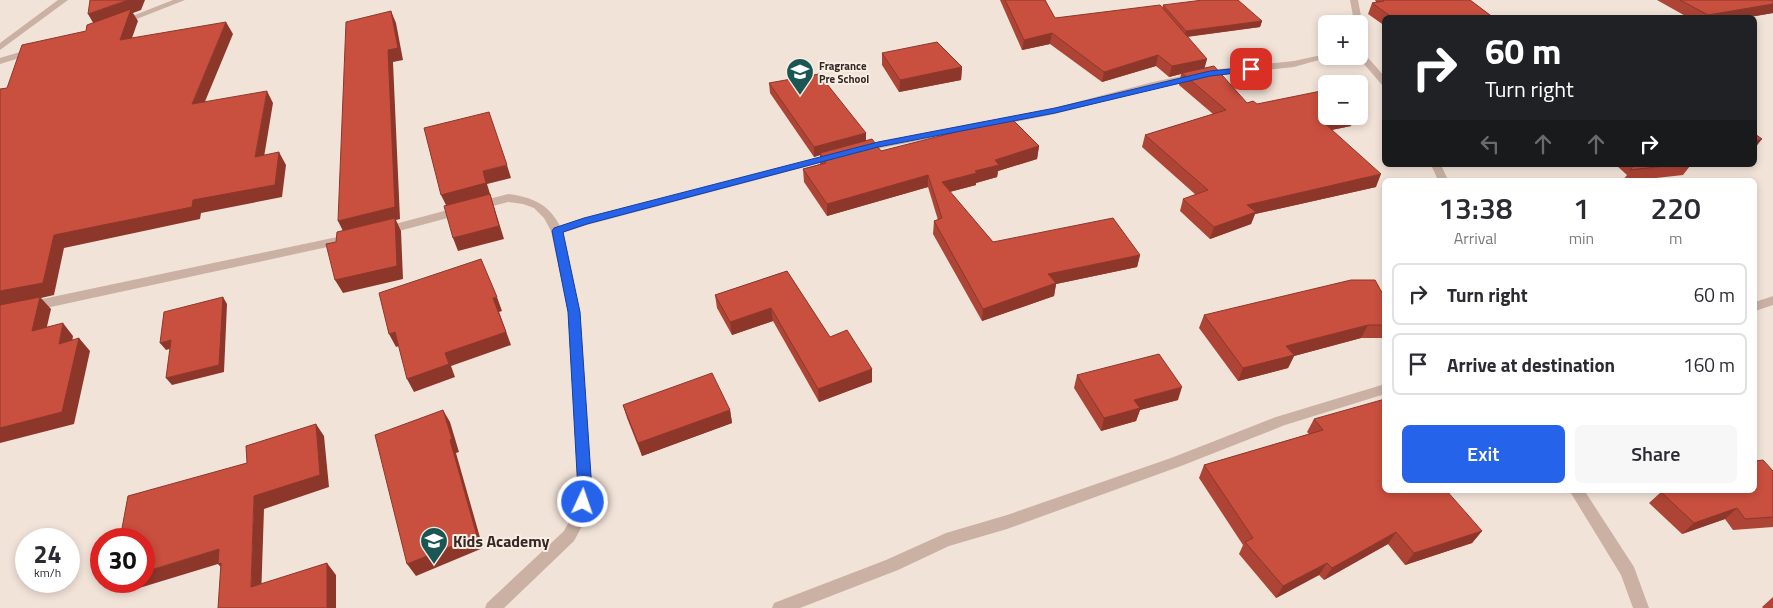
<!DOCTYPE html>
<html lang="en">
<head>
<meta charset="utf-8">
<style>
  body { margin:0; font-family:"Titillium Web",sans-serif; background:#f7f7f7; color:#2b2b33; height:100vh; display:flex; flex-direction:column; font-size:19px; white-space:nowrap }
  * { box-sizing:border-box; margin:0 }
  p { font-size:16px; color:#7c7c81 }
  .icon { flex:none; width:28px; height:28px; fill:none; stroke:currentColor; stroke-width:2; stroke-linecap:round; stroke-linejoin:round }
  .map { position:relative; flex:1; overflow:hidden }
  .details { position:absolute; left:1382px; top:178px; width:375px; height:315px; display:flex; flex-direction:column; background:#fff; border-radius:8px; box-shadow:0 2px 8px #0003 }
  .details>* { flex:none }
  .guide { position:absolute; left:1382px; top:15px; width:375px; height:152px; border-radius:8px; box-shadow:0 2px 8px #0003; background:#202124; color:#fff; overflow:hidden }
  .buttons { position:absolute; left:1318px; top:15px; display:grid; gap:10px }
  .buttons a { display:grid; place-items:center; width:50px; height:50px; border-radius:8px; background:#fff; box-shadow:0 2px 8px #0003; font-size:25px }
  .speed { position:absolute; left:15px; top:528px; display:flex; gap:10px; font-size:25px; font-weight:700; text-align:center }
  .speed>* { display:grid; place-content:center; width:65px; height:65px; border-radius:50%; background:#fff; box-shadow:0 2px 8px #0003; line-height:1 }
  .speed small { font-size:12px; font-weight:400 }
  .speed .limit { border:8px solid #d22; background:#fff; color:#111 }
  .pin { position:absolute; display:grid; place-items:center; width:42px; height:42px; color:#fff; margin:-21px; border-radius:10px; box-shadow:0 2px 8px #0006 }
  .me { position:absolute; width:55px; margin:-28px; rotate:3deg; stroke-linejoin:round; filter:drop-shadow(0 0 4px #0008) }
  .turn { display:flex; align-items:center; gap:18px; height:105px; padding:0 20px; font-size:22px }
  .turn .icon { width:65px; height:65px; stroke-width:2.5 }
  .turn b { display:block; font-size:35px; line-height:42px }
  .lanes { display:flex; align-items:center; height:48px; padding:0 20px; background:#0003; justify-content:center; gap:25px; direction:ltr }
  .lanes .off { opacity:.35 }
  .eta { display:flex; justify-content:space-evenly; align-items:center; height:85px; text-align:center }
  .eta b { font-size:30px; font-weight:600; line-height:35px }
  .action { display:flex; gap:10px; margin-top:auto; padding:10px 20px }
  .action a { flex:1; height:58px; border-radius:8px; background:#2563eb; color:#fff; font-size:20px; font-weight:600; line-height:58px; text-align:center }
  .action a+a { background:#f7f7f7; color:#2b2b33 }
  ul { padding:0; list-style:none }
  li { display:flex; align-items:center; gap:15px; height:62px; margin:0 10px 8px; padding:0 10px; border:2px solid #e1e1e2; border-radius:8px }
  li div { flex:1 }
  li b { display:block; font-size:19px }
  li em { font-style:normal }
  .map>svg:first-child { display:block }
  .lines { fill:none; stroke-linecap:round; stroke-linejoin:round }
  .minor { fill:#cab1a4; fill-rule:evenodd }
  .wall { fill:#ad4435 }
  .shaded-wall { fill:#8d372b }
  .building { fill:#c94f3e; stroke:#8d372b }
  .route { fill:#2563eb; stroke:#184099 }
  .labels { text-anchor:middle; stroke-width:4; stroke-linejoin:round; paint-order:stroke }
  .far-poi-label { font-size:11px; font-weight:bold; fill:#352926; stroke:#f9ede4; text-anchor:start }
  .near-poi-label { font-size:16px; font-weight:bold; fill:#352926; stroke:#f9ede4; text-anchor:start }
</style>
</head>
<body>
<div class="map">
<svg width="1773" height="608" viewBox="0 0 1773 608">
  <rect width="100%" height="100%" fill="#f2e3d8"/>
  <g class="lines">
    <path class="minor" d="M58,0h10l-68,50v-7z
      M173,0h12l-61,24 -7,-2z
      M1350,0h8l3,16 -2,9 -8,-1 2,-8z
      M33,48l3,1v4l-36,11v-6z
      M1359,50l3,1 23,26v9l-3,-1 -25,-29h2z
      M1326,54v2h7l-39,11 -83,9 -57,12 -99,26 -194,38 -5,-3 5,-3 193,-38 99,-26 58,-12 83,-9z
      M835,153l4,1v4l-252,67 -24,8 17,79 12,179 -3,22 -15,28 -70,67h-19l2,-5 77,-72 10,-19 4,-21 -10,-179 -17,-81 -7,-13 -10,-10 -11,-4 -15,-2 -124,33 -6,-4 2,-3 128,-34c24,3 41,10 52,32z
      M1431,165h10l7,15h-10z
      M342,236l6,4 -2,3 -346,75v-10z
      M1773,296v9l-18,6v-9z
      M1385,384v10l-100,31 -104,41 -174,63 -58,17 -51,24 -98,38h-28l2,-5 112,-43 60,-27 61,-18 164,-57 105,-41z
      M1569,490h15l50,77 15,41h-16l-12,-33z"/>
  </g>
  <path class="wall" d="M1000,0h45l10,18 107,-10 1,-3 99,16 -2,6 -73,10 20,22 -3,9 43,35 10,1 94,22 -20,4 45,57 -121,27 -4,10 -41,15 -30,-28 3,-12 13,-4 -54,-48 3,-12 68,-21 -34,-29 2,-11 -12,3 -13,-11 -54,16 -52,-38 -28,6z
    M1375,0h95l24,18h-109v8l-17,-12 4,-11 4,-1z
    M1657,0h116v13l-29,5h-55z
    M882,53l80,14 -1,13 -62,12 -17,-27z
    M769,83l97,50v8l15,10 158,-5 -2,13 -39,12 -1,6 -21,6v2l-26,7 43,50 147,13 -3,12 -81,17 -2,12 -72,25 -49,-87 1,-13 4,-1 -10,-33 -101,29 -23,-34 -1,-13 17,-5v-9l-6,2 -44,-64z
    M1616,165h77l-3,1 -7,9 -45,5h-15l4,-5z
    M787,271l43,66 42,32v13l-53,20 -46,-81 -41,14 -15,-27 -2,-13z
    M1385,298v40h-24l-67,18 -6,12 -50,13 -39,-53 5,-13z
    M1077,375l101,25 -38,10 -4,11 -35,10 -27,-43z
    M623,405l107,5 2,13 -90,33 -15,-38z
    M1314,419l71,71 97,41 -10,12 -67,22 -17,-21 -64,36 -5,-5 -43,23 -37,-44 4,-9 -44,-67 5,-13 105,-31 -2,-2z
    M1773,471v56l-40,3 -8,-11 -43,15 -33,-31 12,-11z
    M1773,597v11h-10l-1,-1z"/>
  <path class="shaded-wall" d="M128,0h17l-4,10 -8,3 5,8 -11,31 -32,-26 -7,-12z
    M1773,4v9l-29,5h-37l1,-3z
    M391,11l5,12 7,37 -10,2 7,157 -4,1 5,11 2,48 -60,14 -8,-13 9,-47 -6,-12 50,-171z
    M1262,21l-2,6 -76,10 2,-6z
    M226,22l7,12 -34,82 -7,-12z
    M1052,33l-2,11 -28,6 2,-10z
    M1158,55l-2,11 -54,16 2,-10z
    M1207,59l-3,11 -22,3 -1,1 -12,3 3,-11z
    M962,67l-1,13 -62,12 1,-12z
    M267,91l6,12 -11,66 -7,-12z
    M1343,116h11l-3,10 -34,7 5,-12z
    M866,133v10l-46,10v2l-6,2v-10z
    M1762,139l-7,9v-7z
    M1039,146l-2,13 -39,12 -1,6 -21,6v2l-35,9 1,-12 33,-11 20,-11z
    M279,152l7,13 -4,32 -81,16 -1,6 -136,29 -10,47 -13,3 10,11 -8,35 -43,-38v-15l54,-56 139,-35z
    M507,165l4,13 -24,6 17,55 -46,12 -5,-13 -6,-31 -6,-12 42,-24z
    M1381,174l-5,13 -121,27 -4,10 -41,15 4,-12 33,-22z
    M928,175v12l-101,29v-12z
    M1140,255l-3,12 -81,17 -2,12 -72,25 1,-12 65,-35z
    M223,297l4,7 -3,68 -52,13 -6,-7z
    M497,297l5,14 -3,1 12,33 -60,21 4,11 -41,15 -7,-13 38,-26 48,-55z
    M771,308l2,13 -41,14 -2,-13z
    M63,323l10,13 -3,20 -11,-12z
    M1368,325l-7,13 -67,18 -6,12 -50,13 5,-13 43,-22z
    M395,332l7,13 -6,2 -7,-13z
    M79,338l11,13 -16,73 -74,19v-15z
    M171,340l5,7 -10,3 -6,-7z
    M872,369v13l-53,20 -1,-13z
    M1182,387l-4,13 -38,10 -4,11 -35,10 3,-13 30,-18z
    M443,410l7,12 9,30 -3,1 27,95 -67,28 -9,-12 43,-124z
    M730,410l2,13 -90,33 -4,-13z
    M316,424l8,12 5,51 -65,22 -3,90 -10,-12 3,-91z
    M1737,508l-12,11 -43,15 12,-11z
    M1482,531l-10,12 -67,22 9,-12z
    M1396,532l-8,12 -64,36 8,-12z
    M219,549l10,27 -11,-12 -92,28 -12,-11h30v-9z
    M327,563l9,12v33h-9z
    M1327,563l-8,12 -43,23 7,-12z"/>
  <path class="building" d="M90,0h38l-40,14z
    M1005,0h40l10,18 105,-13 47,54 -35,7 -14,-11 -54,17 -52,-39 -28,7z
    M1203,0h35l24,21 -76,10 -23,-26z
    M1383,0h87l24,18h-101l-21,-15 12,-2z
    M1680,0h93v4l-65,11z
    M131,9l-11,31 106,-18 -34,82 75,-13 -12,66 24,-5 -4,33 -82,15 -1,7 -138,28 -11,48 -43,8v-202l7,-1 15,-43 64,-14 1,-6z
    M391,11l7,37 -10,2 7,157 -57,14 8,-199z
    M937,42l25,25 -62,13 -18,-27z
    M1214,66l33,37 6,-2 4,3 69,-14v26h17l-21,5 59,53 -134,31 9,7 -42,15 -31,-28 25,-9 -63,-55 81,-25 -44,-37z
    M819,74l47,59 -52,14 -45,-64z
    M489,112l18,53 -24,6 3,12 -45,12 -17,-67z
    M1011,118l28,28 -44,14 4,5 -24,6 2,2 -35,9 51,60 120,-24 27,37 -92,19 8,9 -73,26 -49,-88 8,-3 -14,-43 -101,29 -24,-35 23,-6 -6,-10 52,-14 9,12z
    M1755,134l7,5 -7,2z
    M1634,165h40l-44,5z
    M490,194l9,32 -46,12 -9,-32z
    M395,218l2,48 -62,14 -9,-36 10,-2 1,-10z
    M481,259l16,38 -4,1 13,34 -61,21 4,11 -42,15 -12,-47 -6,2 -10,-41z
    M787,271l43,66 17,-7 25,39 -54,20 -47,-81 -41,14 -15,-27z
    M1351,280h24l10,18v27h-17l-82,21 8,9 -51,13 -39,-53z
    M40,297l-8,34 31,-8 -4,21 20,-6 -17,74 -62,16v-123z
    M223,297l-4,68 -53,13 5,-38 -11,3 4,-31z
    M1159,354l23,33 -48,13 6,8 -36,10 -27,-43z
    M712,373l18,37 -92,33 -15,-38z
    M1385,399v91h61l36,41 -68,22 -18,-21 -64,36 -5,-5 -44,23 -38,-44 8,-4 -49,-73 119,-35 -9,-11z
    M443,410l9,29 -2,1 27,96 -70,28 -32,-129z
    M316,424l4,51 -66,21 -3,91 76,-24v45h-109l3,-45 -3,1 1,-15 -75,23v-33h-24l8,-43 119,-33 -1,-17z
    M1763,460l10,11v46l-28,2 -8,-11 -43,15 -33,-31 5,-2h89v-29z"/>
  <path class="route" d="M1251,67l5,2 -2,2 -44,5 -155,37 -177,34 -291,77 -24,8 17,80 12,179 -4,15h-10l-2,-4 2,-11 -10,-179 -16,-81 2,-3 30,-10 294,-76 177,-34 155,-37z"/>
  <defs>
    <symbol id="school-pin" viewBox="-11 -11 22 30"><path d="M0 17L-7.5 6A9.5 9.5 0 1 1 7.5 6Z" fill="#1a5754" stroke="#f9ede4"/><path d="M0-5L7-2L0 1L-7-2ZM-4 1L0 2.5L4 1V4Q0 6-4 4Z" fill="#fff"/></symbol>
  </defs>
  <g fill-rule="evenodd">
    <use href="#school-pin" x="784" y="56" width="32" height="43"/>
    <use href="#school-pin" x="418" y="525" width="32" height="43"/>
  </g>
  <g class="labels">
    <g class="far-poi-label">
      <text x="819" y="70">Fragrance<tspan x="819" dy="13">Pre School</tspan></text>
    </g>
    <g class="near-poi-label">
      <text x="453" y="547">Kids Academy</text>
    </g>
  </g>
</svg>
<div class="buttons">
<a>+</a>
<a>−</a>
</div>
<div class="speed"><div>24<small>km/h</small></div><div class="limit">30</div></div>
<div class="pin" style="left:1251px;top:69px;background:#d93025"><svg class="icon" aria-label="arrive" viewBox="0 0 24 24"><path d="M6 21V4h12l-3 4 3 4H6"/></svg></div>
<svg class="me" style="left:583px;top:502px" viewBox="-20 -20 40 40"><circle r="17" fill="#2563eb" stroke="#fff" stroke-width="3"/><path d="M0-11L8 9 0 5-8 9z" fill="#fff"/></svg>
<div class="guide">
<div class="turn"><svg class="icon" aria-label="right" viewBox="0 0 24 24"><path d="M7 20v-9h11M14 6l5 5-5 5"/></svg><div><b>60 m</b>Turn right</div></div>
<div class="lanes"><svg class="icon off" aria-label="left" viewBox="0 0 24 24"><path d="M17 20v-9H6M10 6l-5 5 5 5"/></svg><svg class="icon off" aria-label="ahead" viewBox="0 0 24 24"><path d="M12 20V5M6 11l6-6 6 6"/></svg><svg class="icon off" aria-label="ahead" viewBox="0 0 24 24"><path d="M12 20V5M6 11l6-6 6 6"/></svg><svg class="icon" aria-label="right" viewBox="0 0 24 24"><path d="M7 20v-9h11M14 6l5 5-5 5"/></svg></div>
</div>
<section class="details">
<div class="eta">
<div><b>13:38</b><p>Arrival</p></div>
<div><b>1</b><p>min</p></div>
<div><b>220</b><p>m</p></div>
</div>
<ul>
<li><svg class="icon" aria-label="right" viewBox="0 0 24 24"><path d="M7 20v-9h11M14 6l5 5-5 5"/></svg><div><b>Turn right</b></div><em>60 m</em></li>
<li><svg class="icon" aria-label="arrive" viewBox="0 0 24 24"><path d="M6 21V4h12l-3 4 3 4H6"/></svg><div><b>Arrive at destination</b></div><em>160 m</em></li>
</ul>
<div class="action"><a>Exit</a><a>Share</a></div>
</section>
</div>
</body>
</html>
